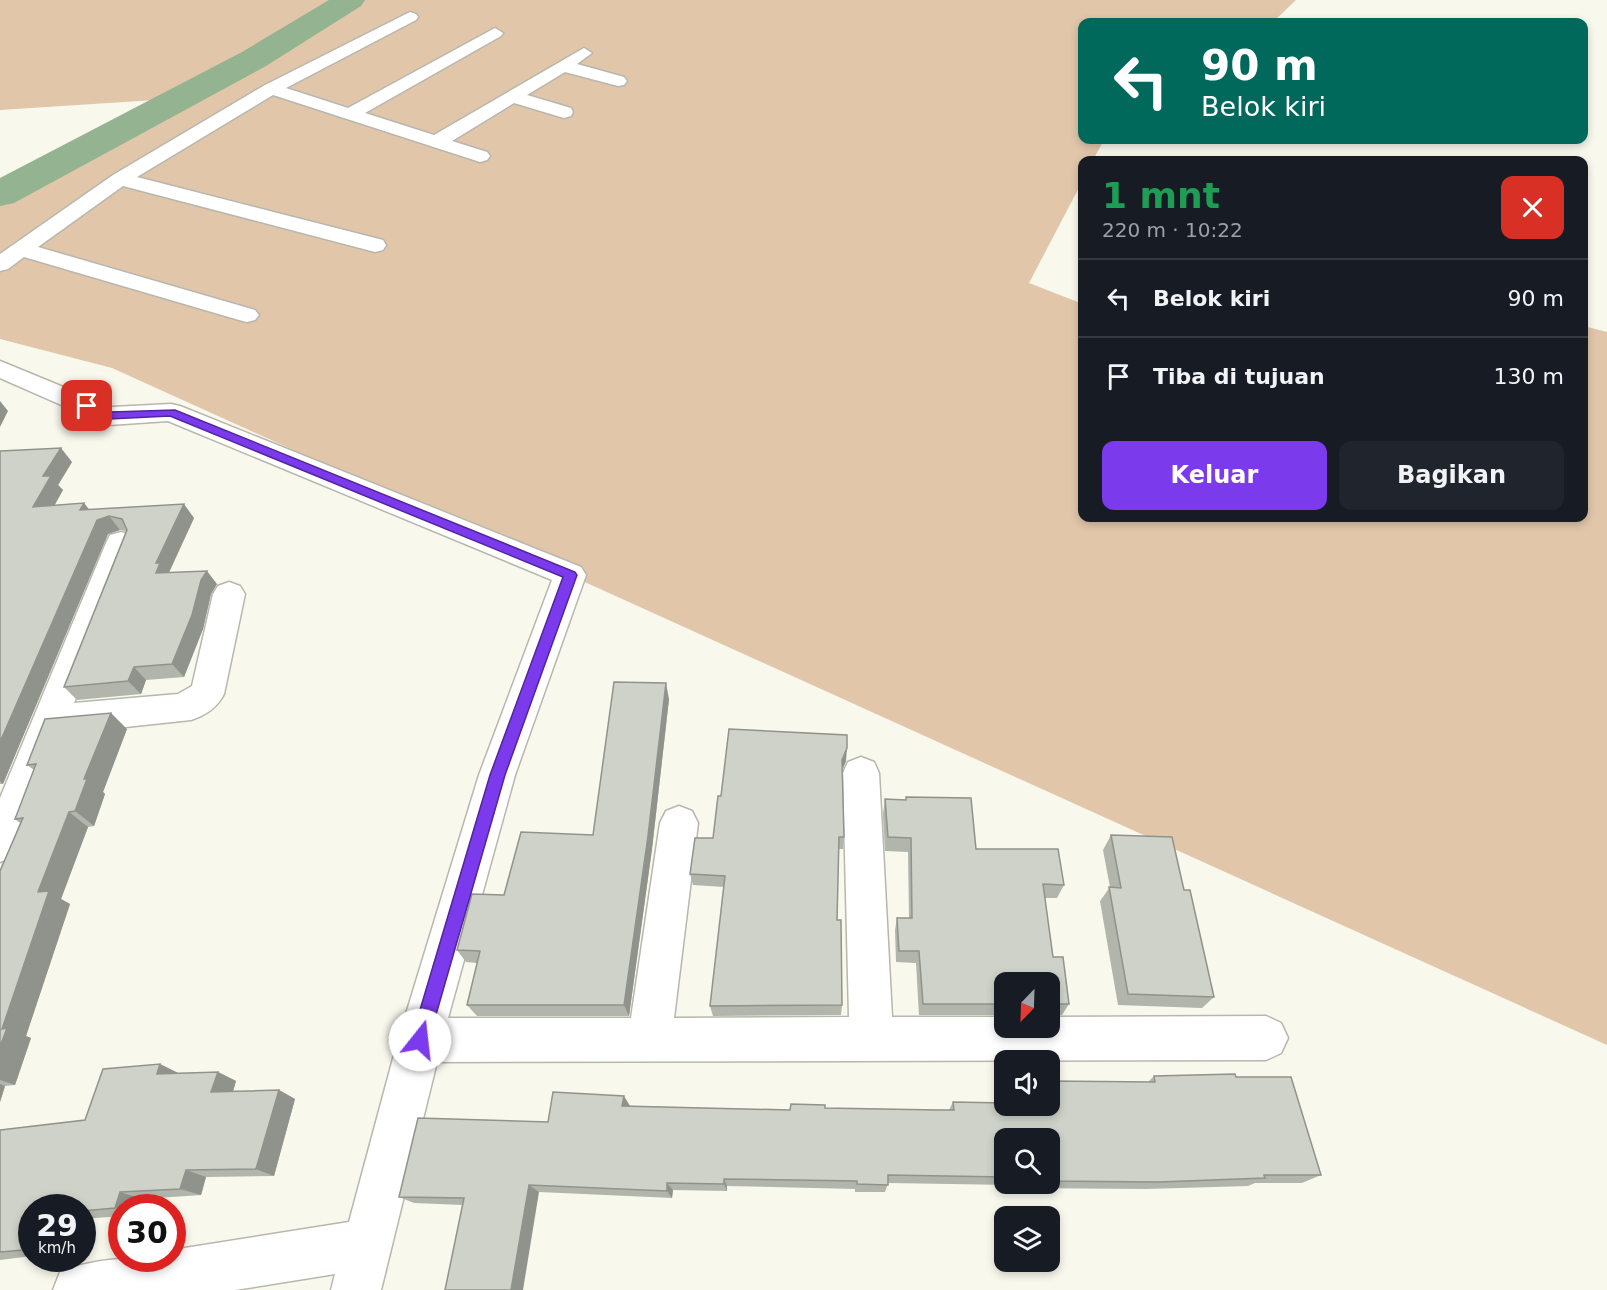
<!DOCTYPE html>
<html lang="id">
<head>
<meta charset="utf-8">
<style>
  body { margin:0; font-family:"DejaVu Sans",sans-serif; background:#20242c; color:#f1f3f6; height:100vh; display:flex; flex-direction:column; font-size:22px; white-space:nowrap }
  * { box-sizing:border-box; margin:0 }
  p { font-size:20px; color:#9ea1a6 }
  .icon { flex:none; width:33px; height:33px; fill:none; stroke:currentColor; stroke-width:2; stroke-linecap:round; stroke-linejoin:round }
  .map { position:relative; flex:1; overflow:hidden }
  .drawer { position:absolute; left:1078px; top:156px; width:510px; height:366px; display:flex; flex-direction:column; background:#171b24; border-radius:12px; box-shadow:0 3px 9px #0003 }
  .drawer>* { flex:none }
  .banner { position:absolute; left:1078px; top:18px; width:510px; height:126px; border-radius:12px; box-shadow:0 3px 9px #0003; background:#00695c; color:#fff; overflow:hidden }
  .needle { width:39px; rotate:203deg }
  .tools { position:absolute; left:994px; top:972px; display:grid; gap:12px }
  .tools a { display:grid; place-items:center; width:66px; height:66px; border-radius:12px; background:#171b24; box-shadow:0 3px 9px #0003; font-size:30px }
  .speed { position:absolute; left:18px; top:1194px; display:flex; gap:12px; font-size:30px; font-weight:700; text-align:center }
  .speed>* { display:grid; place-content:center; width:78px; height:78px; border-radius:50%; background:#171b24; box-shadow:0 3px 9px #0003; line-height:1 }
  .speed small { font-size:15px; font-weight:400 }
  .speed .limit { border:9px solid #d22; background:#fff; color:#111 }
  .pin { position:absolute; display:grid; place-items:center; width:51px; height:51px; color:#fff; margin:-26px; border-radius:12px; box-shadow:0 3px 9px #0006 }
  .me { position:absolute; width:66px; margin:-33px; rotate:16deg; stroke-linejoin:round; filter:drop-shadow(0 0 4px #0008) }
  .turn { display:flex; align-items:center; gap:21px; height:126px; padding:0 24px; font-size:27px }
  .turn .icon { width:78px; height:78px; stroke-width:2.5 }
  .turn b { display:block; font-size:42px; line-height:51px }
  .round { display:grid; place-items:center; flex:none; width:63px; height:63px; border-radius:12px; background:#20242c }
  .summary { display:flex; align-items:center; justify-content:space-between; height:102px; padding:0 24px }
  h1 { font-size:36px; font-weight:700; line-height:45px; color:#1e9e55 }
  .action { display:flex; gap:12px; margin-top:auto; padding:12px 24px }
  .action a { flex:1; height:69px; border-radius:12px; background:#7c3aed; color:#fff; font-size:24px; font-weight:700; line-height:69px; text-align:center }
  .action a+a { background:#20242c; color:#f1f3f6 }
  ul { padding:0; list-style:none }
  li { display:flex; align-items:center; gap:18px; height:78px; padding:0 24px; border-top:2px solid #363941 }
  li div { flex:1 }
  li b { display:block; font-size:22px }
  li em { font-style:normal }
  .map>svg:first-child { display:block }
  .green { fill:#e1c6aa }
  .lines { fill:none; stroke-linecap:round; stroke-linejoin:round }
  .river { fill:#94b390; fill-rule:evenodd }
  .street-casing { stroke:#b8b7ad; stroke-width:3 }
  .street { fill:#fff; fill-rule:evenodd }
  .wall { fill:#b1b5ac; fill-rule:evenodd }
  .shaded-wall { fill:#90938c }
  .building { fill:#ced2c8; stroke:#90938c; stroke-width:1.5 }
  .route { fill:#7c3aed; stroke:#51269a; stroke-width:1.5 }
</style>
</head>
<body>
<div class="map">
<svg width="1607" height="1290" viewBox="0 0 1607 1290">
  <rect width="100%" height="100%" fill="#f8f8ed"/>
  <path class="green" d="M0,0h1296l-23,22h-190v118h21l-11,20h-10v20l-54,103 54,21v214h501v-192l23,6v713l-1495,-677 -112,-29v-155l155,-84 -155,10z"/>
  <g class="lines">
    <path class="river" d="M329,0h36l-4,6 -95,60 -252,137 -14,3v-28l242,-126z"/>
    <defs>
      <path id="street" d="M410,12l6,2 2,3 -2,3 -130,68 62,20 147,-80 8,5 -2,3 -136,77 69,22 150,-87 8,5 -15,11 47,13 3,4 -3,4 -6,1 -53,-14 -38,23 44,13 2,4 -2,4 -7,2 -50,-15 -62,38 35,11 3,4 -3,4 -7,2 -207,-67 -136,82 246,63 3,5 -3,5 -8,2 -252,-66 -85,61 217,63 4,5 -4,5 -8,2 -8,-2 -215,-63 -16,12 -8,2v-17l113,-79 152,-90z
        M0,361l112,46 59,-3 9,2 401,161 5,8 -71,200 -67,243h183l29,-195 6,-12 13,-5 13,5 6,12 -24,195 175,-1 -6,-244 5,-11 13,-5 13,5 5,11 13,244h113v11h45v-11l216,-1 15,7 7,15 -7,15 -15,7 -829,2 -56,228h-50l4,-16 -100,16h-182l7,-18c37,-15 73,-14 112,-14v-8l177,-28 49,-182 81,-265 73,-195 -384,-159 -59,4 -9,-3 -100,-44z
        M121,532l11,3 4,8 -62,160 104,-9 14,-8 21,-92 5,-8 11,-4 11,4 5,8 -21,100c-7,14 -18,21 -33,26l-122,13 -6,-2 -49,125 -14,6v-64l106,-255 4,-8z"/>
    </defs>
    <use href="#street" class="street-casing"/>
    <use href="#street" class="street"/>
  </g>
  <path class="wall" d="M0,451l72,11 -14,23 5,5 -9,15 30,-2 5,7 105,8 -25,55 48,11 -6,10 -8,35 -19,48 -38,3 -5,14 -64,6 -13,-13 62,-156 -6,-1 -12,4 -105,250h-3z
    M669,699l-17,150 -23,167h-152l-10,-11 10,-42 -11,-1 -9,-12 136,-115z
    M127,729l-24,63 2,2 -11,32 -6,1 -27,72 9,5 -44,132 5,2 -16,47 -10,1 -5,16v-231l20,-48 -5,-4 19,-49 -7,-5z
    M846,761l-4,10 2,66 -1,12h-4l-2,71 5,85 -1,10 -128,1 -3,-10 14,-119 -31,-2 -3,-11 23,-36 8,-42z
    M906,797l70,52 88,36 -7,13h-12l8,59 16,47 -7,11h-12v-33h-45v33h-86l-3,-52 -20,-1 -1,-32 2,-12h12l-1,-66 -23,-1 -2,-37 2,-15 21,1z
    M1111,835l73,55 30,107 -12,11 -84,-3 -18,-104 10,-14 -7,-37z
    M160,1064l18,9 40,-1 18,9 -3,11 46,-2 16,9 -21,77 -68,1 -5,18 -59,4 -3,9h-17v8l-40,3v-11h-50v48l-32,4v-130l85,-10z
    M1154,1076l82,1 85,98 -19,8h-47l-7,3 -102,3 -134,-1v-3l-124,-2 -3,9h-30v-3l-128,-3v5l-54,-1 -1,8 -133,-6 -76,13 -49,-2 -15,-6 149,-75 82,-16 160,4 35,-2 124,2 4,-8 49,1 -1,-11 4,-7v21l143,-24zM1005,1138h45v46h-45z"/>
  <path class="shaded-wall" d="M0,401l8,10 -8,16z
    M61,448l11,14 -14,23 5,5 -17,31 -13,-14 10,-31z
    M84,503l11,14 -15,-7z
    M184,504l10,14 -26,56 -12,-1v-10z
    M109,516l11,14 -12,4 -105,250 -3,-3v-39l97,-222z
    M207,571l10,13 -6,10 -8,35 -19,48 -12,-13 29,-84z
    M134,667l12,13 -5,14 -13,-13z
    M666,683l3,16 -17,150 -23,167 -5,-11z
    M111,713l16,16 -24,63 2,2 -11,32 -19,-15 9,-32z
    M847,748l-1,13 -5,12 1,-13z
    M69,812l19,15 -27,72 9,5 -44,132 5,2 -16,47 -15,-5v-33l2,-18 36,-137z
    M160,1064l20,10h-23z
    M218,1072l18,9 -6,20 -19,-9z
    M0,1084l5,2 -5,16z
    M279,1090l16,9 -21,77 -18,-7z
    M624,1096l6,10 -2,10 -6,-10z
    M186,1170l20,7 -5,18 -21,-6z
    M724,1179l3,7v5l-3,-7z
    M667,1183l6,7 -1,8 -5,-7z
    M529,1185l10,7 -16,98h-12z
    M120,1192l22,7 -3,9h-17v2l-7,-2z
    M32,1224v27l-9,-1z"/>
  <path class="building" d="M61,448l-18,28h8l-18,31 51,-4 -4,7 104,-6 -28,59h4l-4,10 51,-2 -6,9 -9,35 -20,49 -38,3 -6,14 -64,6 63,-157 -5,-11 -13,-3 -12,4 -97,222v-291z
    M614,682l52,1 -18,153 -24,169h-157l13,-54 -23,-1 15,-56 32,1 17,-63 72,3z
    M111,713l-27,66h3l-12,32 -6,1 -31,80 11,-1 -47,138 5,-1 -7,19v-176l23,-53 -8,1 21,-55 -9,1 18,-46z
    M729,729l118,6v13l-5,12 2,77h-5l-2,83h4l1,85 -132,1 15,-130 -35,-2 5,-36h18l5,-42h3z
    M906,797l65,1 5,51h82l6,36 -21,-1 10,73h10l6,47h-19v-22h-45v22h-82l-4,-53h-20l-2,-33h15l-1,-80 -23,-1 -3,-38 21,1z
    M1111,835l61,2 12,53h6l24,107 -86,-3 -19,-107 12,1z
    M160,1064l-3,10 61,-2 -7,20 68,-2 -23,79 -70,1 -6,19 -60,3 -5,16 -33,3v-3h-50v16l-9,26 -23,2v-122l85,-10 18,-51z
    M1235,1074l1,3h55l30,98h-57l1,3 -106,4 -109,-1v-43h-45v39l-117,-2v10l-31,-1v-3l-133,-2v5l-57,-1v8l-138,-6 -18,105h-66l19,-92 -65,-1 19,-79 130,4 5,-30 71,4 -2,10 168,4 1,-6 34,1v3l113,2h16l-1,-8 52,1v3h45v-25l105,1 -1,-6z"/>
  <path class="route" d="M87,403l23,9 65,-2 400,162 2,3 -72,200 -78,271 -7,3 -6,-3 -3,-6 79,-265 73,-198 -393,-161 -61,3 -26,-10v-5z"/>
</svg>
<div class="tools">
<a><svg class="needle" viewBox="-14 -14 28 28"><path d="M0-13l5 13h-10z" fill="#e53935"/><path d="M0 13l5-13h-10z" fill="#9ea1a6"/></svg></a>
<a><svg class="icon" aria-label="sound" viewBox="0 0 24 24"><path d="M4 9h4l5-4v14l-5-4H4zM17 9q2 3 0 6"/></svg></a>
<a><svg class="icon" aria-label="search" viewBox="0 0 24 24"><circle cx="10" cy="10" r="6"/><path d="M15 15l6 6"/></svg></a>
<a><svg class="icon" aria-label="layers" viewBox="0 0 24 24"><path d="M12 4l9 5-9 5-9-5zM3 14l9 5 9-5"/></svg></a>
</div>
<div class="speed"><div>29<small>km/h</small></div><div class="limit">30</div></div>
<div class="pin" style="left:87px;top:406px;background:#d93025"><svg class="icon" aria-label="arrive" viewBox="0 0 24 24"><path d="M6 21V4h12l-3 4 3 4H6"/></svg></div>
<svg class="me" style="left:420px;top:1040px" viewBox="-20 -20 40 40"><circle r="19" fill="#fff"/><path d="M0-13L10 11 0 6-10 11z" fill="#7c3aed"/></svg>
<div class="banner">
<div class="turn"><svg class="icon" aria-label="left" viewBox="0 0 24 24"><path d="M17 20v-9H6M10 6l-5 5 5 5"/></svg><div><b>90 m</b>Belok kiri</div></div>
</div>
<section class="drawer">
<div class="summary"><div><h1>1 mnt</h1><p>220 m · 10:22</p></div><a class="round" style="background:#d93025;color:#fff"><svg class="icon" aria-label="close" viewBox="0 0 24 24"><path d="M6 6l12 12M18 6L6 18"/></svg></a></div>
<ul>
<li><svg class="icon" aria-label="left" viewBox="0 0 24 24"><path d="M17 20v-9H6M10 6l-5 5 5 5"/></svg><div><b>Belok kiri</b></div><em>90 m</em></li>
<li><svg class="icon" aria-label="arrive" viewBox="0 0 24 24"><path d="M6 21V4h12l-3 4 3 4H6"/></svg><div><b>Tiba di tujuan</b></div><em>130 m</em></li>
</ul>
<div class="action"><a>Keluar</a><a>Bagikan</a></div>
</section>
</div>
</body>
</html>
